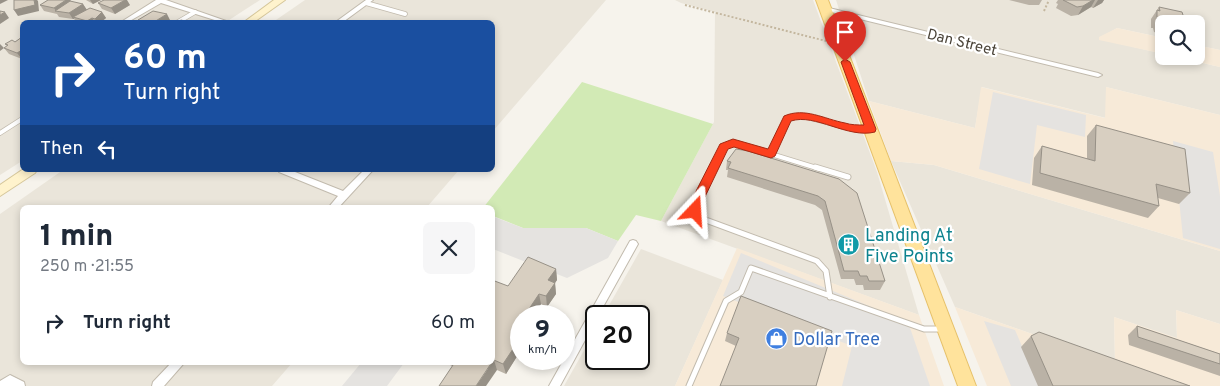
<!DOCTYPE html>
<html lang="en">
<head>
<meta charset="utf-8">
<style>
  body { margin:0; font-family:Overpass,sans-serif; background:#f6f6f7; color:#1f2937; height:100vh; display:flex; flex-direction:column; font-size:19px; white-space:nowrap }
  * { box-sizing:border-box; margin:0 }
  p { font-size:16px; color:#747a83 }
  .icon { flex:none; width:28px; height:28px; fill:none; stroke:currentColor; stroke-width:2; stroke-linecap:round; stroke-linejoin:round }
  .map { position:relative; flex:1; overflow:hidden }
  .sheet { position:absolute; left:20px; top:205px; width:475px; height:160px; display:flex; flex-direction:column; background:#fff; border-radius:8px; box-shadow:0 2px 8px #0003 }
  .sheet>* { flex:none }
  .guide { position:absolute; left:20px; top:20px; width:475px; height:152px; border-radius:8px; box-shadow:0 2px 8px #0003; background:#1a4fa0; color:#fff; overflow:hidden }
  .buttons { position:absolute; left:1155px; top:15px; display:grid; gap:10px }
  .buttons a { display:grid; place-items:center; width:50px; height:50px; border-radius:8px; background:#fff; box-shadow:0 2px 8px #0003; font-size:25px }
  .speed { position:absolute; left:510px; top:305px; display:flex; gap:10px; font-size:25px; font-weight:700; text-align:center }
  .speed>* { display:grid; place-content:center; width:65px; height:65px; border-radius:50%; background:#fff; box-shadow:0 2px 8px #0003; line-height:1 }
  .speed small { font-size:12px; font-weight:400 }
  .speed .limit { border:2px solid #111; border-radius:8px; background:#fff; color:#111 }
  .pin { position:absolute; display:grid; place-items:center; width:42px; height:42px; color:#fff; margin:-51px -21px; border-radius:50% 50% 50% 0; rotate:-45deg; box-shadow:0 0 5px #0007 }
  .pin .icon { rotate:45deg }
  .me { position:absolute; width:55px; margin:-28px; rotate:20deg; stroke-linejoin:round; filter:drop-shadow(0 0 4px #0008) }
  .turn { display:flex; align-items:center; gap:18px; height:105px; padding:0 20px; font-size:22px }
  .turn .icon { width:65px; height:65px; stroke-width:2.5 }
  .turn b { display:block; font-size:35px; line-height:42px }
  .then { display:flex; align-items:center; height:48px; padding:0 20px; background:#0003; gap:10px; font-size:19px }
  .round { display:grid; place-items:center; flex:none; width:52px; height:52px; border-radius:8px; background:#f6f6f7 }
  .headline { display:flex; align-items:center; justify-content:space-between; height:85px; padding:0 20px }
  h1 { font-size:30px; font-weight:800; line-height:38px }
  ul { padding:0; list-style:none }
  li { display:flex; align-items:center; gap:15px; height:65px; padding:0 20px }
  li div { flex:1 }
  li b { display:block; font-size:19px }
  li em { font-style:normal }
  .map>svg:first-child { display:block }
  .residential { fill:#eae5da }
  .commercial { fill:#f7ead8 }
  .green { fill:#d2eab5 }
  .parking { fill:#e5e3e0 }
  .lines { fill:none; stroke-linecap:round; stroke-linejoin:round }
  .lane-far1-casing { stroke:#c2bbae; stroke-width:5.5 }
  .lane-casing { stroke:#c2bbae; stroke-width:7 }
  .street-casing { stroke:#c2bbae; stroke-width:2 }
  .secondary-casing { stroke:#d6c79b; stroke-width:2 }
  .primary-casing { stroke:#e6c16a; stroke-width:2 }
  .path { stroke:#c4b79f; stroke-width:2; stroke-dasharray:2 2; stroke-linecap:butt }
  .lane-far1 { stroke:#fff; stroke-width:4 }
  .lane { stroke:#fff; stroke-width:5 }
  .street { fill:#fff; fill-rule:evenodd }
  .secondary { fill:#fff3cd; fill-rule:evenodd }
  .primary { fill:#ffe39c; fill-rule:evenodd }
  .wall { fill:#bab2a6 }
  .shaded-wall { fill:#979187 }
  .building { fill:#d8cfc1; stroke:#979187 }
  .route { fill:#fc3f1d; stroke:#a42913 }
  .labels { text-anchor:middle; stroke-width:4.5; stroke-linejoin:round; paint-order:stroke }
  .far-street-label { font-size:15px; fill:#4b4439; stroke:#fff }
  .culture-label { font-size:18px; fill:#0d838f; stroke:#fff; text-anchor:start }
  .shop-label { font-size:18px; fill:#366cbe; stroke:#fff; text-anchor:start }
</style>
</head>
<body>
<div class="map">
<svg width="1220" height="386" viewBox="0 0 1220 386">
  <rect width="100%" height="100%" fill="#f6f3ec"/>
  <path class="residential" d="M0,0h260l-34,22h-204v139l-22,14z
    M305,0h301l-113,131 -1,-109h-219z
    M675,0h138l64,172 42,143 -258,-94 53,-99 1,-110 -34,-9z
    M836,0h384v50l-24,-5v-21h-32v14l-47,-10 -18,11 65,15v2h8l48,11v48l-114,-28v31l-124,-31 -7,41 -106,-27z
    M891,161l43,4 286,86v73l-44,-14 1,28 -63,-21 1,46 -160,-56z
    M63,170h396l-32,37 -405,1v154l270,1 -20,23h-272v-172z
    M641,249l82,31 -48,106h-111l32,-57v30h43v-43h-36z"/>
  <path class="commercial" d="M1117,28l47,10v16l-65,-14v-3z
    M1196,45l24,5v17l-48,-11h24z
    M981,87l124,31 1,-31 114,28v136l-286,-86 -43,-4 -22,-60 106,27z
    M737,248l182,67 25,71h-269z
    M955,307l160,56 -1,-46 63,21 -1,-28 44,14v62h-233z"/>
  <path class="green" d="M582,82l131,42 -52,97 -25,-6 -18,26 -32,-13h-63l-30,-12 -1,-8h-9z"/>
  <path class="parking" d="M993,92l93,23 -1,22 -48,-12 -7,59 -51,-15z
    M1173,141l40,11 7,44v53l-37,-11z
    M492,216l31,12h63l32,13 -10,17 -41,20 -74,-29z
    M741,253l167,69 22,64h-88l10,-40 -129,-50z
    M984,321l31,9 24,56h-28z
    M361,363v-1l43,1 -17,23h-45z"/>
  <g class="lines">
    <defs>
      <path id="lane-far1" d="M366,3l39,11
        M178,22l17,-10
        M0,133l22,-14
        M771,154l49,15
        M713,169l11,-22 9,-4 38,11 16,-35 16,-3 42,11 23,2"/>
      <path id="lane" d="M714,167l-18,36 -1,8 8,8 114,42 9,10 4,26
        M815,167l33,10
        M689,386l37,-85 15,-9 10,-24 173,61h19"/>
      <path id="street" d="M156,0h10l63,22h-8l-60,-19 -33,19h-7z
        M366,0h7l-30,22h-7l1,-1z
        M825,7l273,66 4,2 -4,2 -275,-67v-2z
        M278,170h12l53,21 21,-21h9l-35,38h-10l10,-12 -59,-24z
        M633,240l3,1 2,3 -40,72h-2v4l-36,66h-11l81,-145z
        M172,362h13l-21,24h-12l1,-4z
        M10,375l14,7 1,4h-25v-5z"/>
      <path id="secondary" d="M274,0h11l-31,22h-10z
        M22,170h15l-2,3 -35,23v-11z"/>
      <path id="primary" d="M816,0h12l148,386h-18z"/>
    </defs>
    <use href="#lane-far1" class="lane-far1-casing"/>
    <use href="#lane" class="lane-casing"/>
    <use href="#street" class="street-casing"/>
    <use href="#secondary" class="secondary-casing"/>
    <use href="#primary" class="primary-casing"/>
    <path class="path" d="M685,5l141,36
      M1044,11l5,-11"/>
    <use href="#lane-far1" class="lane-far1"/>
    <use href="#lane" class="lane"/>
    <use href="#street" class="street"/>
    <use href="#secondary" class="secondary"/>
    <use href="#primary" class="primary"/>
  </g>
  <path class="wall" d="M48,0h22l2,2 11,2 3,5 16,3 4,6 -5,4h-24l-3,-3h-1l-14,-2 -2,-3 -13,-3 -4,-6z
    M86,0h15l-8,4z
    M1009,0h33l-3,5h-10z
    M1058,0h46l-2,3 -9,5 -2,-1 -13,8 -7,1 -15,-8 2,-4 -2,-1z
    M98,3l32,2 -15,9 -13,-5z
    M1159,7l5,17v11l-10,-3 -1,-4h-2v-9z
    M22,37v22l-13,-5 -5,-6 3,-2 -2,-2 10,-2z
    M1096,125l94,68 -11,11 -21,-6 1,8 -11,12 -116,-33 2,-27 8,-12 45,13v-23z
    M727,161l112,18 46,102 -5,9h-16l-1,-5h-7l-2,-6h-13l-19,-69 -7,-5 -88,-28 1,-7h-2z
    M556,269l1,11 -2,3 1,11 -9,13 -6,-3 -5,7 2,1v4h-17v34l-15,24 -9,-4 -45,-4 -8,-4h48l16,-76z
    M1137,326l83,28v22l-91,-31 -1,-10z
    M832,331l-96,15 -11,-5 2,-8z
    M1031,336l159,50h-152l-17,-39z"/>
  <path class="shaded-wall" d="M0,0h8l-8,4z
    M34,0h3l1,1 1,10 -21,5 -4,-6z
    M66,0h4l3,4 -17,7 -2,-3z
    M90,0h11l-8,4z
    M125,0h2l3,5 -15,9 -4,-6z
    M1093,0h2l-4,7 -13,8 5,-9z
    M1098,0h6l-2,3 -9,5z
    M83,4l4,6 -14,7 1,2h-1l-4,-6z
    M5,12l4,6 -9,6v-9z
    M102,12l4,6 -5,4h-4l-2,-3z
    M167,14l3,6 -3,2h-13z
    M92,18l3,4h-7l-1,-1z
    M0,44l4,4 -4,3z
    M22,50v5h-2l2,3v1l-5,-6z
    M556,269l1,11 -2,3 1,11 -9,13 -1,-11 2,-16z
    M539,294l2,10 -8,12 -4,-7z
    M521,337v13l-15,24 -3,-10z
    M494,360l3,10 -11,16h-10z"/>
  <path class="building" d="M14,0h20l1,5 -21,5z
    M48,0h18l-12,8 -14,-3z
    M104,0h21l-14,8 -13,-5z
    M1063,0h30l-10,6 -6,1z
    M70,1l13,3 -14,9 -14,-2z
    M1159,7l23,5 4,12h-22l-4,-1v-3l-3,-1v-9l3,1z
    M90,8l12,4 -7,7 -3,-1 -5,3 -14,-4z
    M0,11l5,1 -5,3z
    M153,11l14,3 -13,8h-9l-7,-2z
    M181,20l7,2h-10z
    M22,37v13l-5,3 -13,-5 4,-3 -3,-1 7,-4 3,2z
    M1096,125l89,24 5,44 -34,-9 3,22 -119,-33 2,-27 53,15z
    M736,149l12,2 91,28 18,14 28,88h-16l-2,-5h-7l-2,-5h-14l-19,-70 -7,-5 -90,-28 3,-6 -4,-1z
    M528,257l28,12 -8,11 7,3 -9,13 -7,-2 -10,15 9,3 -3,4h-14v21l-18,27 -9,-4 -2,2v-82l16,6z
    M741,296l91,35 -16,55h-96l19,-48 -12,-5z
    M1137,326l83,28v10l-82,-27z
    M1039,332l151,54h-137l-22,-50z
    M455,362h37l-16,24h-37z"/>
  <path class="route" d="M845,59l5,3 26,67 -1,3c-27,7 -60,-19 -84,-11l-16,35 -4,2 -37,-11 -6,2 -26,54 -3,11h-8l-1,-11 30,-59 13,-5 35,10 16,-33c21,-9 40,3 61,7 6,2 13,2 19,2l-23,-63z"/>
  <defs>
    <symbol id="building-disc" viewBox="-11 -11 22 22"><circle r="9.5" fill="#0f9aa8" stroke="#fff"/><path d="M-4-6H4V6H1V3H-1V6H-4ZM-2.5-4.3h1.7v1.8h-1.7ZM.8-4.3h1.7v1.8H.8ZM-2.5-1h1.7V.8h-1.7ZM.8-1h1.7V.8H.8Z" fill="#fff"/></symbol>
    <symbol id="shop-disc" viewBox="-11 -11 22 22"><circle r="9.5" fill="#3f7fe0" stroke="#fff"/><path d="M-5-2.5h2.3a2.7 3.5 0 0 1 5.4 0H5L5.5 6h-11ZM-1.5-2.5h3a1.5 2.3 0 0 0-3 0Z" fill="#fff"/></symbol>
  </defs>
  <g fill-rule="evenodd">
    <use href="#building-disc" x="836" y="232" width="25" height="25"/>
    <use href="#shop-disc" x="764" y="326" width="25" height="25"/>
  </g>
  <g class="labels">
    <g class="far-street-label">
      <text transform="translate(962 42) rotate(14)" y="5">Dan Street</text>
    </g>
    <g class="culture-label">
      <text x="865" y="241">Landing At<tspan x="865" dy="21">Five Points</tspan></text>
    </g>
    <g class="shop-label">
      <text x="793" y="345">Dollar Tree</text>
    </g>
  </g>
</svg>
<div class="buttons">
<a><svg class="icon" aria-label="search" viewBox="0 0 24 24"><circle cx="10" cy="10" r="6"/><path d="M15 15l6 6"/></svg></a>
</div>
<div class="speed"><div>9<small>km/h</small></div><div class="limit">20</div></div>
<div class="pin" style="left:845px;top:62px;background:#d93025"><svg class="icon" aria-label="arrive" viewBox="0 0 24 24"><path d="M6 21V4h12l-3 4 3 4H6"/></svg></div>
<svg class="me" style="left:695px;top:211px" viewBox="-20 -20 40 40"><path d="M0-17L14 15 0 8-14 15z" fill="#fc3f1d" stroke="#fff" stroke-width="4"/></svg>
<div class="guide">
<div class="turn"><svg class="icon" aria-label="right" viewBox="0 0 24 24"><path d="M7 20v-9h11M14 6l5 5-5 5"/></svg><div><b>60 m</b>Turn right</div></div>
<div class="then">Then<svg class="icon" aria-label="left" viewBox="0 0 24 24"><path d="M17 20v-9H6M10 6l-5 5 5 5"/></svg></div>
</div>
<section class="sheet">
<div class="headline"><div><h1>1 min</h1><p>250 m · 21:55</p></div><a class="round"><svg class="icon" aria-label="close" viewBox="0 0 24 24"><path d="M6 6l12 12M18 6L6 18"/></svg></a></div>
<ul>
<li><svg class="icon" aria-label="right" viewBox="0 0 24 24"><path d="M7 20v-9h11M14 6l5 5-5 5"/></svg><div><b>Turn right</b></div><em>60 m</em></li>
</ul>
</section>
</div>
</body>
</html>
